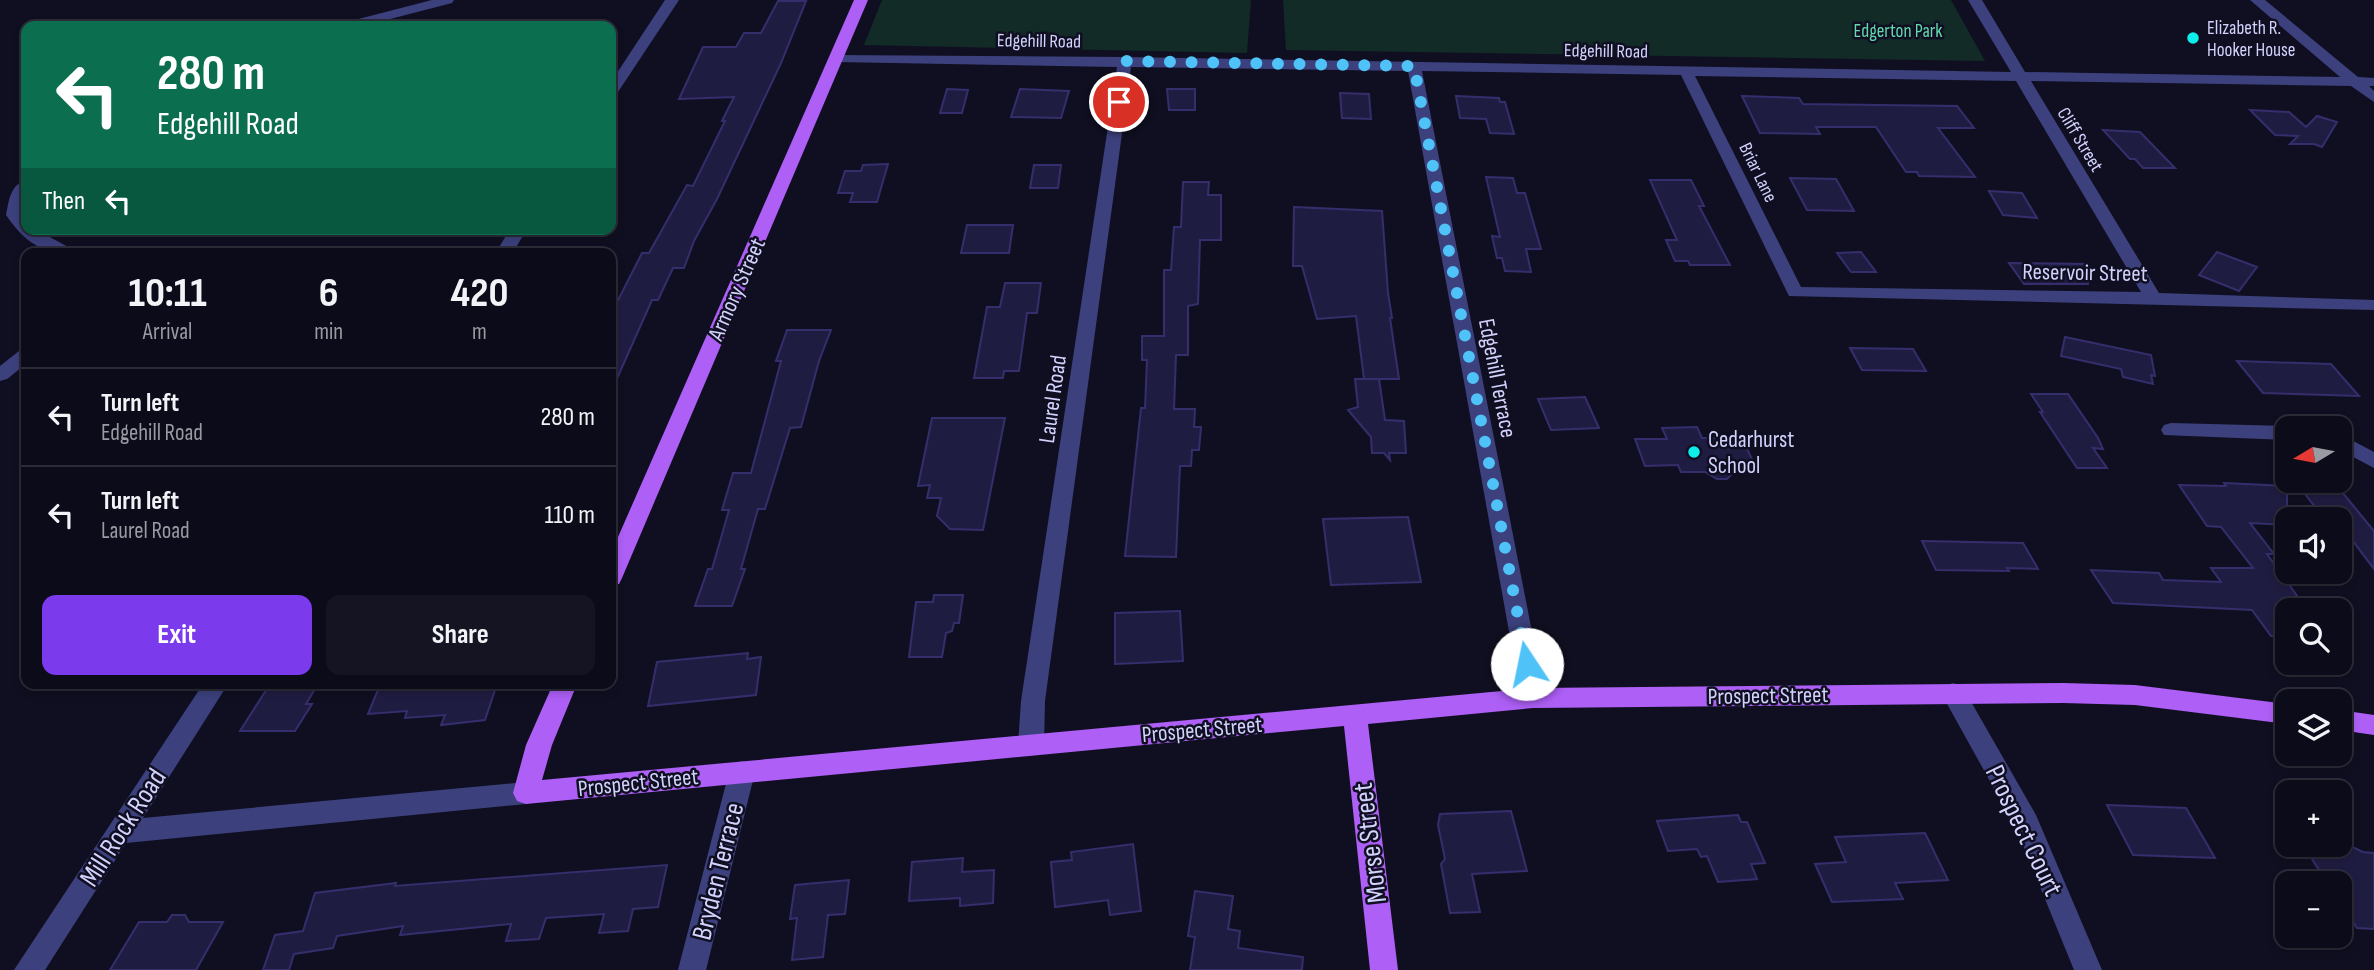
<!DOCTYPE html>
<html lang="en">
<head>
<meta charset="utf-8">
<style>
  body { margin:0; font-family:"Sofia Sans Condensed",sans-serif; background:#151422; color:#f1f3f6; height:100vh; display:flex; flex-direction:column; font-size:26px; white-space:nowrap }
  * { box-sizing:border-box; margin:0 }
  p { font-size:23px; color:#9a9ba2 }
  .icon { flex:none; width:38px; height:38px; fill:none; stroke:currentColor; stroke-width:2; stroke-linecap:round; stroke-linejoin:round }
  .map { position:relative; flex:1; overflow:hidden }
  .drawer { position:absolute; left:21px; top:248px; width:595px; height:441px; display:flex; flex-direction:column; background:#0c0b19; border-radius:14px; box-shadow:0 4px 10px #0003,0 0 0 2px #2c2b38 }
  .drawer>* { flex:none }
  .top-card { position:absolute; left:21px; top:21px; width:595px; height:214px; border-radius:14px; box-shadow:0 4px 10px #0003,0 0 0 2px #2c2b38; background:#0b6e4f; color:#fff; overflow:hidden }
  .needle { width:46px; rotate:260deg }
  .buttons { position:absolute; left:2275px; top:416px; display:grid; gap:14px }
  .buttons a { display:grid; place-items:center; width:77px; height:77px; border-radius:14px; background:#0c0b19; box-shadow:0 4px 10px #0003,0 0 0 2px #2c2b38; font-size:35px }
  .pin { position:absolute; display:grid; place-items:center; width:60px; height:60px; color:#fff; margin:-30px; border:4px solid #fff; border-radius:50%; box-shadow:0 2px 7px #0007 }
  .me { position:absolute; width:77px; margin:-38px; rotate:349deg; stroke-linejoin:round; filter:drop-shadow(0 0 5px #0008) }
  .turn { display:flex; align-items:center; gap:24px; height:147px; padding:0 21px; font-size:32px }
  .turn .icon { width:91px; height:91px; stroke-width:2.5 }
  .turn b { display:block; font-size:49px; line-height:60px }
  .then { display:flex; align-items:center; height:66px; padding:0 21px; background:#0003; gap:14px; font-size:26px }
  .eta { display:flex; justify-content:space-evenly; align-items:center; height:119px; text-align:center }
  .eta b { font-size:42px; font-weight:700; line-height:49px }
  .button { display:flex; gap:14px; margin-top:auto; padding:14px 21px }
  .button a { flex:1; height:80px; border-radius:14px; background:#7c3aed; color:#fff; font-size:28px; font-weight:700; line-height:80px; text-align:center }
  .button a+a { background:#151422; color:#f1f3f6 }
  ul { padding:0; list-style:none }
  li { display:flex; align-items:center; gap:21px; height:98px; padding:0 21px; border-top:2px solid #2c2b38 }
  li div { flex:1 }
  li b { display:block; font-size:26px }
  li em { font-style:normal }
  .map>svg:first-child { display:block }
  .green { fill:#122b27 }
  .building { fill:#1f1c41; stroke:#342f6c; stroke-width:2 }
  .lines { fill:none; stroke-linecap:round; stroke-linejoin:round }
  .minor { fill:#3c417e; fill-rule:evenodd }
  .major { fill:#ad5ff6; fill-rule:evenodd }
  .route { stroke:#4fc3f7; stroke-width:12; stroke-dasharray:0 21.6 }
  .poi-dot { fill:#0dedea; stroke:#100f21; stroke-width:2.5 }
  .labels { text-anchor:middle; stroke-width:5; stroke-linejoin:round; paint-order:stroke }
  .far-poi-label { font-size:19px; fill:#d2d2fd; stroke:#100f21; text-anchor:start }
  .far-park-label { font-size:19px; fill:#62d8ad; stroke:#100f21 }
  .far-street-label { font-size:19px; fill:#d2d2fd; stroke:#100f21 }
  .street-label { font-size:23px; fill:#d2d2fd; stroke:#100f21 }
  .poi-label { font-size:23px; fill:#d2d2fd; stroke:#100f21; text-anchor:start }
  .near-street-label { font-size:28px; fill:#d2d2fd; stroke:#100f21 }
</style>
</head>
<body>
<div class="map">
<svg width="2374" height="970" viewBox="0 0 2374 970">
  <rect width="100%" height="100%" fill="#100f21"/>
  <path class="green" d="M882,0h369l-4,53 -383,-8z
    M1283,0h668l34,61 -699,-11z"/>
  <path class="building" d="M778,1h28l-25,62 -64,136 -23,42 -10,27h-11l-15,32h-6l-41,92v-78l31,-61h7l38,-68 6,1 32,-65h-3l12,-24 -55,2 24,-52h33l8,-14h17z
    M947,89l21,1 -6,23h-22z
    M1020,89l49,2 -8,27 -50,-1z
    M1167,89h28v21h-26z
    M1340,93l29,1 2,25 -29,-1z
    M1456,96l43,2 1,4h5l9,32 -24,-1 -4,-14 -26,-1z
    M1742,96l57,2 4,6 154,2 17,22h-36l37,49 -56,-1 -2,-4h-11l-30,-45h-60l4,7 -60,-1z
    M2250,110l39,2 17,15 11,-11 20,6 -15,25 -8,-3h-24l8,-8 -23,-1z
    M2103,130l37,2 35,36h-32l-8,-9h-5z
    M888,164l-11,38h-27l3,-9h-15l7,-22h16l2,-6z
    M1034,165h27l-3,23h-28z
    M1486,177l27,1 4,15h8l16,56h-15l5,23 -26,-1 -3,-13h-5l-5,-22 8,1z
    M1790,178l46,1 18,32 -47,-1z
    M1650,180h41l13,26h-5l31,59h-40l-2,-4h-13l-9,-21h11z
    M1183,182h26l-1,13h13v45h-21l-2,64 -10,2v49h-12l-2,54h21l-1,18h7l-2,23h-7l-1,16h-11l-4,91 -51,-1 16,-148h4l2,-48h-5v-24h22v-66h7l3,-43h7z
    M1989,191l33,2 15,25 -34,-3z
    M1294,207l88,4 6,82 4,25h-2l9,61h-35l-8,-63 -39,3 -15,-53h-9z
    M967,225h46l-4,28h-48z
    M1861,252l15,20h-25l-14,-19z
    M2217,252l40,15 -18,24 -40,-16z
    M2009,263l80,1 -1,20h-64z
    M1005,283h36l-4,30h-10l-8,58h-15l-1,7h-29l13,-71h13z
    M787,330h44l-12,31 -18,66 -11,1 -25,81h-7l-17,60h4l-13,37h-37l13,-37h4l17,-59h-7l11,-37h18l30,-112h-5z
    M2065,337l86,18 4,21 -4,-1 2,9 -30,-7 -2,-8 -60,-13z
    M1850,348l63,1 13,22 -64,-1z
    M2237,361l94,3 28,32 -96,-3z
    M1355,379h24l6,41 19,1 2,32h-17l1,7 -6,-7h-12l-1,-16 -23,-27 10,-3z
    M2031,394h37l30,44 5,11 -10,-1 14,20h-30l-37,-56h3z
    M1585,397l14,31 -48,2 -13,-31z
    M932,418h73l-22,112 -33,-1 -13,-13 4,-18h-14l3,-13 -12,1z
    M1697,427l5,11h40l16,34h-24l-7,7h-10l-12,-7h-24l-3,-7 -33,1 -10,-27h32l-5,-11z
    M2295,481h38l41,50v38l-34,-45v-4h-15z
    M2224,483l63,3v39l-37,-2 24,31h-7l41,57h-21v26l-16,-1 -19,-26 -139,-7 -22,-33 68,3 4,7 58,2 -10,-14h42l-32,-41 -14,-1 -28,-41 47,1z
    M1408,517l13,65 -90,3 -8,-66z
    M1922,541l101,2 15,26 -31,-1 2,3 -73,-1z
    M934,595h29l-4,28h-5l-2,8 -6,2 -4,24h-33l7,-55h17z
    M1180,611l3,50 -68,3v-51z
    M748,653l-1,6 14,-2 -5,38 -108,11 9,-44z
    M270,684h48l-12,20h6l-17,27h-55z
    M459,684l-2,6 39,-3 -11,33 -44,5 4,-10 -40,3 2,-7 -39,3 12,-29z
    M2107,805l79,3 29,50 -82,-3z
    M1511,811l16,60 -55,3 8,38 -30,1 -9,-49 4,-5 -7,-34 2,-11z
    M1738,815l3,7h6l18,41 -14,1 6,15 -39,3 -11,-26 -6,1 -4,-8 -29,2 -11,-30z
    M1925,833l23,47 -53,3 8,16 -71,3 -17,-38 31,-2 -11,-25z
    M1133,844l8,67 -31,4 -2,-15 -53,7 -4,-45 21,-2 -1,-8z
    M2303,845h45l15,7 11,1v76l-17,-1 -17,-27v-17h-12z
    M963,858l-1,14 32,-2 -1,33 -33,3v-8l-51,3 3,-39z
    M667,865l-9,42 -25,2 -5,22 -29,2 5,-19 -58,4 -7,21 -33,2 5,-17 -111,11 3,-9 -66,10 -4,12 -39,6 -5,16h-26l12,-35 28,-4 12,-38 81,-10 -1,3z
    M849,880l-4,34 -17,1 -5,42 -31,3 5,-42 -7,1 5,-34z
    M1195,891l38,5 -5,33 12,2 -2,17 65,9 -1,13h-112l5,-33 -7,-1z
    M172,915h13l4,7h34l-27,48h-86l29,-48h28z"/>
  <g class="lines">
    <path class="minor" d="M432,0h22l-2,3 -89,23h-22l2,-3z
      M665,0h14l-63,95 -5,1v-14z
      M1968,0h14l43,72 315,5 -90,-77h15l93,77 16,1v8h-5l5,5v11l-23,-16 -320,-5 128,212 215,7v10l-585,-14 -108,-221 -259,-4 123,627 -3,7 -9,3 -9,-3 -3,-7 -113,-627 -277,-4 -86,634 -1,44 -4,7 -9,4 -9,-4 -4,-7 3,-44 96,-634 -280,-5 -7,-4 2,-3 293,2 886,15zM1695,76l321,5 125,211 -340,-5z
      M26,180v19l-4,16 4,6v8h9l46,25c-36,0 -54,-8 -75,-39 3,-14 4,-30 20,-35z
      M510,229h17l-15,25h-17z
      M26,349v15l-19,15 -7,2v-15l19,-15z
      M2171,423l116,3 7,3h-7v11l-123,-5 -3,-5 3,-5z
      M2340,434l34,18v16l-34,-18z
      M1953,683l9,3 74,129 66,155h-28l-58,-142 -75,-135 3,-7z
      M203,684h25l-85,134 383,-36 9,3 4,8 -4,8 -9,3 -400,39 -81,127h-31z
      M742,761l9,3 4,8 -49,198h-28l51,-198 4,-8z"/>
    <path class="major" d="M854,0h14l-246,578 -3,6 -8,2v-33z
      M2063,683l72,2 152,19v20l-152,-19 -72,-2 -530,5 -165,16 30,246h-28l-26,-244 -818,78 -9,-3 -4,-8 13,-48 27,-61h24l-25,61 -10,35 991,-92z
      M2340,710l34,5v20l-34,-5z"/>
  </g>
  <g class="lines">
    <path class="route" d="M1119,102l6,-41 289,5 113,598"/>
  </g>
  <g class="poi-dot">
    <circle cx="2193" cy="38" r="7"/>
    <circle cx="1694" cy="452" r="7"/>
  </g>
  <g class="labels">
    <g class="far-poi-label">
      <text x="2207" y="34">Elizabeth R.<tspan x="2207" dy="22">Hooker House</tspan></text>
    </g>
    <g class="far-park-label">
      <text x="1898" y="37">Edgerton Park</text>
    </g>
    <g class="far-street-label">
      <text transform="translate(1039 40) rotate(1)" y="7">Edgehill Road</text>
      <text transform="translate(1606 50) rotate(1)" y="7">Edgehill Road</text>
      <text transform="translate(2081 139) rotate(59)" y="7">Cliff Street</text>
      <text transform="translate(1759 172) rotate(64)" y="7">Briar Lane</text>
    </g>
    <g class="street-label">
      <text transform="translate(2085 272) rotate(1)" y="8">Reservoir Street</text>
      <text transform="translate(736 289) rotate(-66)" y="8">Armory Street</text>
      <text transform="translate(1498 378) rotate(79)" y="8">Edgehill Terrace</text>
      <text transform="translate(1052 399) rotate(-82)" y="8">Laurel Road</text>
      <text transform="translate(1768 695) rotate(-1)" y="8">Prospect Street</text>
      <text transform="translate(1202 729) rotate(-5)" y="8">Prospect Street</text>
      <text transform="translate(638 782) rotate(-6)" y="8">Prospect Street</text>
    </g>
    <g class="poi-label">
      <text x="1708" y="447">Cedarhurst<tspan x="1708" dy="26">School</tspan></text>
    </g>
    <g class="near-street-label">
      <text transform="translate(122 827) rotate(-57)" y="10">Mill Rock Road</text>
      <text transform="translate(2025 830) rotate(64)" y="10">Prospect Court</text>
      <text transform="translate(1369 843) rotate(-97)" y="10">Morse Street</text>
      <text transform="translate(717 871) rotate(-76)" y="10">Bryden Terrace</text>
    </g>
  </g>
</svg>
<div class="buttons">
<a><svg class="needle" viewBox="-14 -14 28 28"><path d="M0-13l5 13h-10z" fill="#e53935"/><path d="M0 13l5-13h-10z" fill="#9a9ba2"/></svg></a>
<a><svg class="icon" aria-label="sound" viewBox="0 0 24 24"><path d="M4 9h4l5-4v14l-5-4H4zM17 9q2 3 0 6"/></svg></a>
<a><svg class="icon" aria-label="search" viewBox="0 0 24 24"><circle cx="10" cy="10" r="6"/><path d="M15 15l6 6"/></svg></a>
<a><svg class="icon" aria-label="layers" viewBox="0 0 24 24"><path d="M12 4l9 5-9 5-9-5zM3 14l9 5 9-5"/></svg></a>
<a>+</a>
<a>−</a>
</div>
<div class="pin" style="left:1119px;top:102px;background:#d93025"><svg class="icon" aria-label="arrive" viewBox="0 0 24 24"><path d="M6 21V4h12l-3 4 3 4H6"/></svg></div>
<svg class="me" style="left:1527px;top:664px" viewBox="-20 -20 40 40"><circle r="19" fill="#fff"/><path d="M0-13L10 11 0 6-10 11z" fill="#4fc3f7"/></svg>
<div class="top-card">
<div class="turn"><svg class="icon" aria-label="left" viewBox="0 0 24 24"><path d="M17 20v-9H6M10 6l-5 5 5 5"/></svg><div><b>280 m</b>Edgehill Road</div></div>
<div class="then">Then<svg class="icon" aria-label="left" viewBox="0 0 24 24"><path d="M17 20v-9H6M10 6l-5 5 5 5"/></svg></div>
</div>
<section class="drawer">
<div class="eta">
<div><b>10:11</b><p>Arrival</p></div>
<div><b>6</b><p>min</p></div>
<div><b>420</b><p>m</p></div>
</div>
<ul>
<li><svg class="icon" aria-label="left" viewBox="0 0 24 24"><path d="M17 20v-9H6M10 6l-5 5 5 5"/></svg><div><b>Turn left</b><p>Edgehill Road</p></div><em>280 m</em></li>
<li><svg class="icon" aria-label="left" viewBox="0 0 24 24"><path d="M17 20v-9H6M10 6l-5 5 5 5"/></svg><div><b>Turn left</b><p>Laurel Road</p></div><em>110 m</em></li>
</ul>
<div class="button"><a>Exit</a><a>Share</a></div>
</section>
</div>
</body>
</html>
